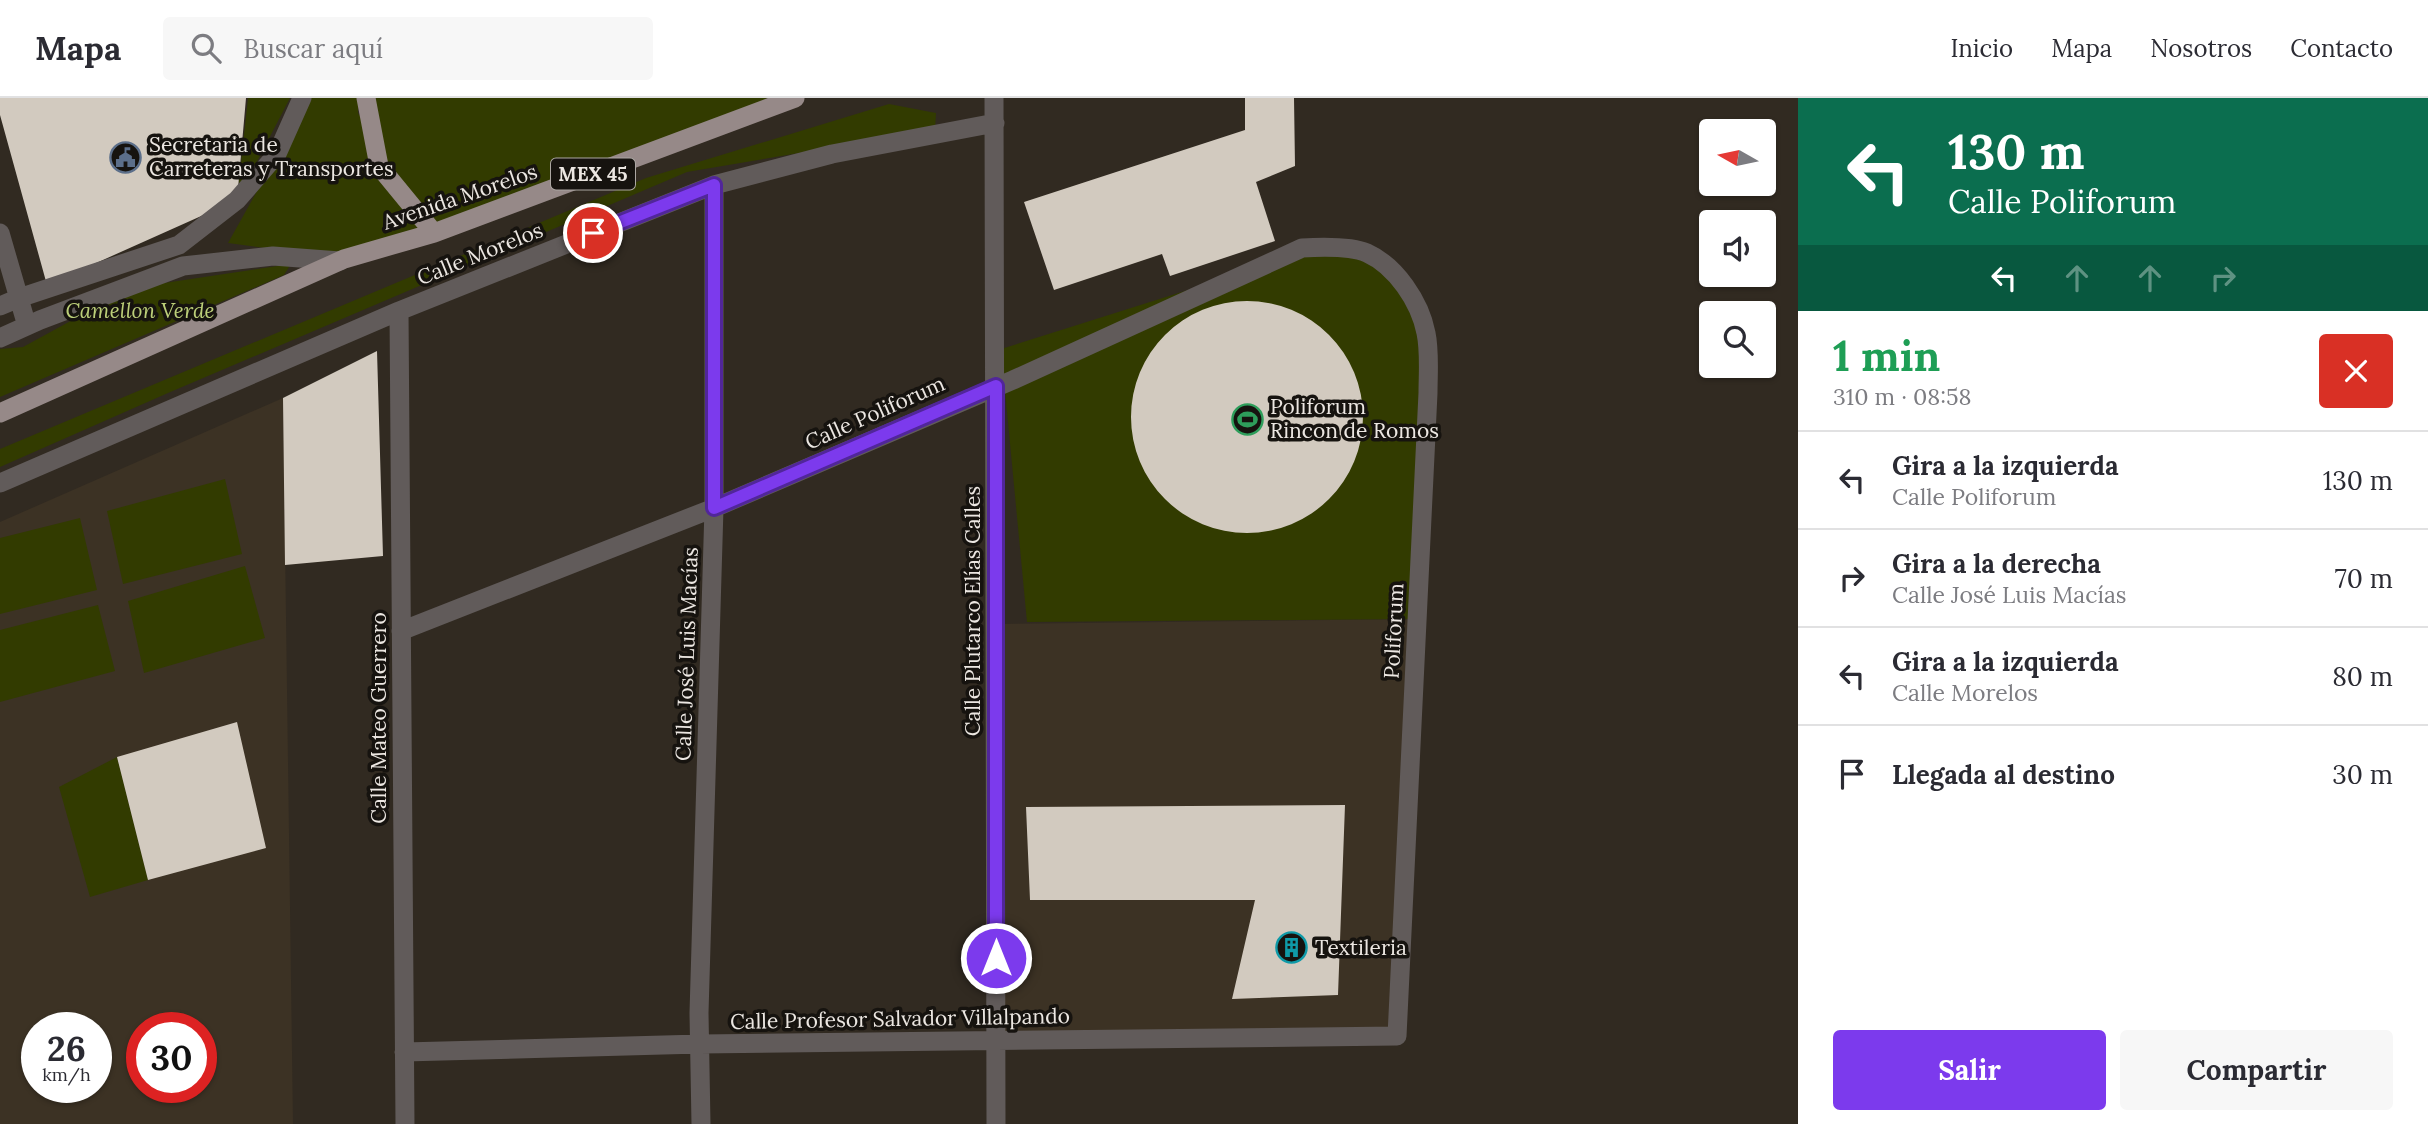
<!DOCTYPE html>
<html lang="es">
<head>
<meta charset="utf-8">
<style>
  body { margin:0; font-family:Lora,serif; background:#f7f7f7; color:#2b2b33; height:100vh; display:flex; flex-direction:column; font-size:26px; white-space:nowrap }
  * { box-sizing:border-box; margin:0 }
  p { font-size:23px; color:#7c7c81 }
  .icon { flex:none; width:38px; height:38px; fill:none; stroke:currentColor; stroke-width:2; stroke-linecap:round; stroke-linejoin:round }
  .map { position:relative; flex:1; overflow:hidden }
  .drawer { display:flex; flex-direction:column; background:#fff; width:630px }
  .drawer>* { flex:none }
  .top-card { background:#0b6e4f; color:#fff; overflow:hidden }
  .needle { width:46px; rotate:279deg }
  .fabs { position:absolute; left:1699px; top:21px; display:grid; gap:14px }
  .fabs a { display:grid; place-items:center; width:77px; height:77px; border-radius:7px; background:#fff; box-shadow:0 2px 5px #0004; font-size:35px }
  .speed { position:absolute; left:21px; top:914px; display:flex; gap:14px; font-size:35px; font-weight:700; text-align:center }
  .speed>* { display:grid; place-content:center; width:91px; height:91px; border-radius:50%; background:#fff; box-shadow:0 2px 5px #0004; line-height:1 }
  .speed small { font-size:18px; font-weight:400 }
  .speed .limit { border:10px solid #d22; background:#fff; color:#111 }
  .pin { position:absolute; display:grid; place-items:center; width:60px; height:60px; color:#fff; margin:-30px; border:4px solid #fff; border-radius:50%; box-shadow:0 2px 7px #0007 }
  .me { position:absolute; width:77px; margin:-38px; rotate:0deg; stroke-linejoin:round; filter:drop-shadow(0 0 5px #0008) }
  .turn { display:flex; align-items:center; gap:24px; height:147px; padding:0 35px; font-size:32px }
  .turn .icon { width:91px; height:91px; stroke-width:2.5 }
  .turn b { display:block; font-size:49px; line-height:60px }
  .lanes { display:flex; align-items:center; height:66px; padding:0 35px; background:#0003; justify-content:center; gap:35px; direction:ltr }
  .lanes .off { opacity:.35 }
  .round { display:grid; place-items:center; flex:none; width:74px; height:74px; border-radius:7px; background:#f7f7f7 }
  .summary { display:flex; align-items:center; justify-content:space-between; height:119px; padding:0 35px }
  h1 { font-size:42px; font-weight:700; line-height:52px; color:#1e9e55 }
  .primary-button { display:flex; gap:14px; margin-top:auto; padding:14px 35px }
  .primary-button a { flex:1; height:80px; border-radius:7px; background:#7c3aed; color:#fff; font-size:28px; font-weight:700; line-height:80px; text-align:center }
  .primary-button a+a { background:#f7f7f7; color:#2b2b33 }
  ul { padding:0; list-style:none }
  li { display:flex; align-items:center; gap:21px; height:98px; padding:0 35px; border-top:2px solid #e1e1e2 }
  li div { flex:1 }
  li b { display:block; font-size:26px }
  li em { font-style:normal }
  header { display:flex; align-items:center; gap:42px; box-sizing:border-box; height:98px; padding:0 35px; background:#fff; border-bottom:2px solid #e1e1e2 }
  header strong { font-size:33px }
  nav { display:flex; gap:38px; margin-inline-start:auto; font-size:24px }
  .search { width:490px; height:63px; background:#f7f7f7; display:flex; align-items:center; gap:18px; box-sizing:border-box; padding:0 24px; border-radius:7px; color:#7c7c81; font-size:26px }
  main { display:flex; flex:1; min-height:0 }
  .map>svg:first-child { display:block }
  .built { fill:#3c3224; fill-rule:evenodd }
  .green { fill:#323b00 }
  .building { fill:#d2cabf }
  .lines { fill:none; stroke-linecap:round; stroke-linejoin:round }
  .minor { stroke:#615b5a; stroke-width:19 }
  .primary { stroke:#968988; stroke-width:19 }
  .route-casing { stroke:#51269a; stroke-width:18 }
  .route { stroke:#7c3aed; stroke-width:12 }
  .labels { text-anchor:middle; stroke-width:7; stroke-linejoin:round; paint-order:stroke }
  .shield { fill:#16130f; stroke:#aca7a3; stroke-width:2 }
  .shield-label { font-size:19px; font-weight:bold; fill:#ece7e2 }
  .poi-label { font-size:21px; fill:#ece7e2; stroke:#16130f; text-anchor:start }
  .street-label { font-size:21px; fill:#ece7e2; stroke:#16130f }
  .park-label { font-size:21px; font-style:italic; fill:#bccf79; stroke:#16130f }
</style>
</head>
<body>
<header>
<strong>Mapa</strong>
<div class="search"><svg class="icon" aria-label="search" viewBox="0 0 24 24"><circle cx="10" cy="10" r="6"/><path d="M15 15l6 6"/></svg>Buscar aquí</div>
<nav><a>Inicio</a><a>Mapa</a><a>Nosotros</a><a>Contacto</a></nav>
</header>
<main>
<div class="map">
<svg width="1798" height="1026" viewBox="0 0 1798 1026">
  <rect width="100%" height="100%" fill="#312a21"/>
  <path class="built" d="M283,300l10,726h-293v-602zM37,929h59v60h-59zM142,929h59v60h-59z
    M1417,521l-20,417 -401,5v-417z"/>
  <path class="green" d="M248,0h42l-53,102z
    M309,0h49v15l15,23 -7,-38h401l-15,15 -408,146 -116,-16z
    M889,6l47,9 -1,17 -248,42 -519,221 -168,74v-18l646,-271z
    M1324,149l41,5 34,27 27,54 -9,286 -390,3 -26,-273z
    M291,166l-7,11 -284,122v-48l23,-2 108,-59z
    M225,381l17,75 -119,30 -16,-73z
    M80,420l17,72 -97,24v-76z
    M245,468l20,72 -121,35 -16,-72z
    M98,507l17,66 -115,31v-72z
    M117,659l31,123 -58,17 -31,-110z"/>
  <path class="building" d="M0,0h246l-9,102 -190,85 -47,-170z
    M1245,0h49l1,68 -39,16 19,59 -105,35 -8,-22 -108,36 -30,-88 221,-72z
    M1131 319a116 116 0 1 1 232 0a116 116 0 1 1-232 0Z
    M377,253l6,205 -98,9 -2,-167z
    M237,624l29,126 -118,32 -31,-123z
    M1345,707l-7,190 -106,4 23,-99h-225l-4,-93z"/>
  <g class="lines">
    <path class="minor" d="M994,0l2,1026
      M0,135l27,93
      M0,208l19,-8 160,-53 58,-45 40,-46 25,-56
      M399,213l6,813
      M0,240l40,-18 143,-54 90,-10 67,5
      M0,385l399,-172 315,-126 118,-31 163,-31
      M401,533l313,-123 299,-128 289,-132c18,-1 49,-2 65,5 29,13 53,49 59,80 4,19 2,41 2,60l-31,643 -697,8 -296,8
      M701,1026l-2,-111 15,-505v-323"/>
    <path class="primary" d="M366,0l13,68 55,67
      M0,315l344,-154 90,-26 361,-135"/>
  </g>
  <g class="lines">
    <defs>
      <path id="route" d="M593,135l121,-48v323l282,-122v572"/>
    </defs>
    <use href="#route" class="route-casing"/>
    <use href="#route" class="route"/>
  </g>
  <defs>
    <symbol id="civic-ring" viewBox="-11 -11 22 22"><circle r="9.5" fill="#16130f" stroke="#5c6f8a" stroke-width="1.5"/><path d="M-.6-6.5H3V-4.5H.6V-3L4-1V1h2V6H-6V1h2V-1L-.6-3ZM-1.2 2.5V6h2.4V2.5Z" fill="#5c6f8a"/></symbol>
    <symbol id="stadium-ring" viewBox="-11 -11 22 22"><circle r="9.5" fill="#16130f" stroke="#2e9e5b" stroke-width="1.5"/><path d="M0-5a6.5 5 0 1 0 0 10a6.5 5 0 1 0 0-10ZM-3.5-1.8h7v3.6h-7Z" fill="#2e9e5b"/></symbol>
    <symbol id="building-ring" viewBox="-11 -11 22 22"><circle r="9.5" fill="#16130f" stroke="#0f9aa8" stroke-width="1.5"/><path d="M-4-6H4V6H1V3H-1V6H-4ZM-2.5-4.3h1.7v1.8h-1.7ZM.8-4.3h1.7v1.8H.8ZM-2.5-1h1.7V.8h-1.7ZM.8-1h1.7V.8H.8Z" fill="#0f9aa8"/></symbol>
  </defs>
  <g fill-rule="evenodd">
    <use href="#civic-ring" x="108" y="42" width="35" height="35"/>
    <use href="#stadium-ring" x="1230" y="304" width="35" height="35"/>
    <use href="#building-ring" x="1274" y="832" width="35" height="35"/>
  </g>
  <g class="labels">
    <rect class="shield" x="551" y="60.5" width="84" height="31" rx="5"/>
    <g class="shield-label">
      <text x="593" y="83">MEX 45</text>
    </g>
    <g class="poi-label">
      <text x="149" y="54">Secretaria de<tspan x="149" dy="24">Carreteras y Transportes</tspan></text>
      <text x="1270" y="316">Poliforum<tspan x="1270" dy="24">Rincon de Romos</tspan></text>
      <text x="1315" y="857">Textileria</text>
    </g>
    <g class="street-label">
      <text transform="translate(460 99) rotate(-19)" y="7">Avenida Morelos</text>
      <text transform="translate(480 156) rotate(-22)" y="7">Calle Morelos</text>
      <text transform="translate(875 315) rotate(-24)" y="7">Calle Poliforum</text>
      <text transform="translate(973 513) rotate(-90)" y="7">Calle Plutarco Elías Calles</text>
      <text transform="translate(1394 533) rotate(-87)" y="7">Poliforum</text>
      <text transform="translate(687 556) rotate(-88)" y="7">Calle José Luis Macías</text>
      <text transform="translate(379 620) rotate(-90)" y="7">Calle Mateo Guerrero</text>
      <text transform="translate(900 921) rotate(-1)" y="7">Calle Profesor Salvador Villalpando</text>
    </g>
    <g class="park-label">
      <text x="140" y="220">Camellon Verde</text>
    </g>
  </g>
</svg>
<div class="fabs">
<a><svg class="needle" viewBox="-14 -14 28 28"><path d="M0-13l5 13h-10z" fill="#e53935"/><path d="M0 13l5-13h-10z" fill="#7c7c81"/></svg></a>
<a><svg class="icon" aria-label="sound" viewBox="0 0 24 24"><path d="M4 9h4l5-4v14l-5-4H4zM17 9q2 3 0 6"/></svg></a>
<a><svg class="icon" aria-label="search" viewBox="0 0 24 24"><circle cx="10" cy="10" r="6"/><path d="M15 15l6 6"/></svg></a>
</div>
<div class="speed"><div>26<small>km/h</small></div><div class="limit">30</div></div>
<div class="pin" style="left:593px;top:135px;background:#d93025"><svg class="icon" aria-label="arrive" viewBox="0 0 24 24"><path d="M6 21V4h12l-3 4 3 4H6"/></svg></div>
<svg class="me" style="left:996px;top:860px" viewBox="-20 -20 40 40"><circle r="17" fill="#7c3aed" stroke="#fff" stroke-width="3"/><path d="M0-11L8 9 0 5-8 9z" fill="#fff"/></svg>
</div>
<section class="drawer">
<div class="top-card">
<div class="turn"><svg class="icon" aria-label="left" viewBox="0 0 24 24"><path d="M17 20v-9H6M10 6l-5 5 5 5"/></svg><div><b>130 m</b>Calle Poliforum</div></div>
<div class="lanes"><svg class="icon" aria-label="left" viewBox="0 0 24 24"><path d="M17 20v-9H6M10 6l-5 5 5 5"/></svg><svg class="icon off" aria-label="ahead" viewBox="0 0 24 24"><path d="M12 20V5M6 11l6-6 6 6"/></svg><svg class="icon off" aria-label="ahead" viewBox="0 0 24 24"><path d="M12 20V5M6 11l6-6 6 6"/></svg><svg class="icon off" aria-label="right" viewBox="0 0 24 24"><path d="M7 20v-9h11M14 6l5 5-5 5"/></svg></div>
</div>
<div class="summary"><div><h1>1 min</h1><p>310 m · 08:58</p></div><a class="round" style="background:#d93025;color:#fff"><svg class="icon" aria-label="close" viewBox="0 0 24 24"><path d="M6 6l12 12M18 6L6 18"/></svg></a></div>
<ul>
<li><svg class="icon" aria-label="left" viewBox="0 0 24 24"><path d="M17 20v-9H6M10 6l-5 5 5 5"/></svg><div><b>Gira a la izquierda</b><p>Calle Poliforum</p></div><em>130 m</em></li>
<li><svg class="icon" aria-label="right" viewBox="0 0 24 24"><path d="M7 20v-9h11M14 6l5 5-5 5"/></svg><div><b>Gira a la derecha</b><p>Calle José Luis Macías</p></div><em>70 m</em></li>
<li><svg class="icon" aria-label="left" viewBox="0 0 24 24"><path d="M17 20v-9H6M10 6l-5 5 5 5"/></svg><div><b>Gira a la izquierda</b><p>Calle Morelos</p></div><em>80 m</em></li>
<li><svg class="icon" aria-label="arrive" viewBox="0 0 24 24"><path d="M6 21V4h12l-3 4 3 4H6"/></svg><div><b>Llegada al destino</b></div><em>30 m</em></li>
</ul>
<div class="primary-button"><a>Salir</a><a>Compartir</a></div>
</section>
</main>
</body>
</html>
